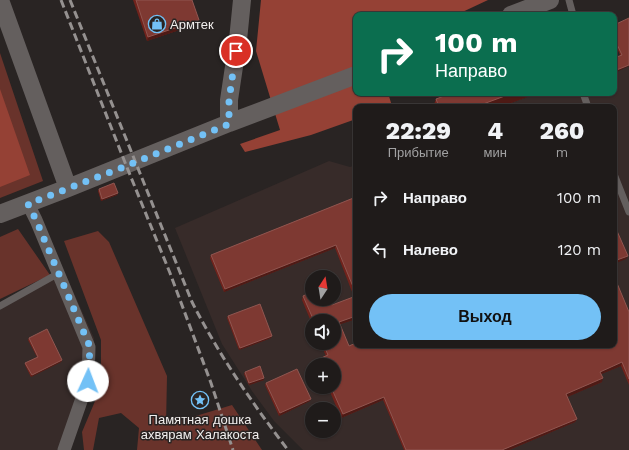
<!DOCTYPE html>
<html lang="ru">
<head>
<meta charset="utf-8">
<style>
  body { margin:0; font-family:"Work Sans",sans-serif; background:#272423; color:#f1f3f6; height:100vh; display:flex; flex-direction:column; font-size:15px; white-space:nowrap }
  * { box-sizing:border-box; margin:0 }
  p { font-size:13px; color:#a1a1a2 }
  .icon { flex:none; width:22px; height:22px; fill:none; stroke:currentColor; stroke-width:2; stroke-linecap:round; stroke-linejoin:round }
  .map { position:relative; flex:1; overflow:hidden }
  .sheet { position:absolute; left:353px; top:104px; width:264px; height:244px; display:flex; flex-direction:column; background:#1f1b1a; border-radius:8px; box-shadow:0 1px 3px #0004,0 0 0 1px #3c3939 }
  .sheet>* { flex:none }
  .top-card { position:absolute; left:353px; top:12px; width:264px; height:84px; border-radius:8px; box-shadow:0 1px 3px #0004,0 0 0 1px #3c3939; background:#0b6e4f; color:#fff; overflow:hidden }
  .needle { width:26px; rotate:12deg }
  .tools { position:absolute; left:305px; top:270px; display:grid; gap:8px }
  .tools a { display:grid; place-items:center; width:36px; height:36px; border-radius:50%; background:#1f1b1a; box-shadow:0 1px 3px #0004,0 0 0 1px #3c3939; font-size:20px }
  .pin { position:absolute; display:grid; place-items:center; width:34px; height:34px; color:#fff; margin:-17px; border:2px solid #fff; border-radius:50%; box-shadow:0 1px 4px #0007 }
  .me { position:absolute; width:44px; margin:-22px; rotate:2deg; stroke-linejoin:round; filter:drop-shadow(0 0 3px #0008) }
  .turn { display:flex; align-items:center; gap:14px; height:84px; padding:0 16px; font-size:18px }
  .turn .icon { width:52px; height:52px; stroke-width:2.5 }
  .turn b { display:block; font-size:28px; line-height:34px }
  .eta { display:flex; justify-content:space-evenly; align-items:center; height:68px; text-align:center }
  .eta b { font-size:24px; font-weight:800; line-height:28px }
  .button { display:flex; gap:8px; margin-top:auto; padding:8px 16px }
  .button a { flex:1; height:46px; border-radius:24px; background:#73c1f6; color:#111; font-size:16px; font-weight:800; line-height:46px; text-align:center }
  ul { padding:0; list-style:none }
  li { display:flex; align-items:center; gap:12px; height:52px; padding:0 16px }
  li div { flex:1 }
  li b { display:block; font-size:15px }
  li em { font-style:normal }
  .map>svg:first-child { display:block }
  .built { fill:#372b29; fill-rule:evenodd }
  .green { fill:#69332b }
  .forest { fill:#954135 }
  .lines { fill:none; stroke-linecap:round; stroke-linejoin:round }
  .service { stroke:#645f5e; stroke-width:7 }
  .minor { stroke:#645f5e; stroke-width:13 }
  .secondary { stroke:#645f5e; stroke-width:18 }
  .rail { stroke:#959190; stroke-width:3; stroke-dasharray:8 4; stroke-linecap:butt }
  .wall { fill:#70231c }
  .shaded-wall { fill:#4e1a15 }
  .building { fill:#7e3932; stroke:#905650 }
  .route { stroke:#73c1f6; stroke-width:7; stroke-dasharray:0 12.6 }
  .labels { text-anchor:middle; stroke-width:3; stroke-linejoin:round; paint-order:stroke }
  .poi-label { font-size:13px; fill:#f2efee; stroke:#292423; text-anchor:start }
</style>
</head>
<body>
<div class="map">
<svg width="629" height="450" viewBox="0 0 629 450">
  <rect width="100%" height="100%" fill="#292423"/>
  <path class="built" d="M629,66v384h-326l-29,-29 -22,-30 -30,-47 -47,-116 154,-67 21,6 6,-2v180h258v-238h-114l38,-14h76v-20zM312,277h22v22h-22zM312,321h22v22h-22zM312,365h22v22h-22zM312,409h22v22h-22z
    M65,273l29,65v41l-24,71h-70v-140l30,-19z"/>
  <path class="green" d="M0,53l43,128 -43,17z
    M18,229l32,46 -50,24v-62z
    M98,231l11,11 58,134 -1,49 66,-20 30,45h-125l2,-22 -18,-15 -22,5 -6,32h-9l-2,-18 19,-45v-47l-37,-99z"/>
  <path class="forest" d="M261,0h227l-32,15h-100v78h32l4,13 -2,1h-34v12l-45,16 -66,17 -5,-8 40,-14 -24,-79z
    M0,89l30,86 -30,12z"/>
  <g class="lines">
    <path class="service" d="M569,0l4,15
      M583,93l5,14
      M614,174l15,38
      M0,306l59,-33"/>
    <path class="minor" d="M28,204l8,16 53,127 -1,34 -24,69"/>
    <path class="secondary" d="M0,0l68,188
      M511,15l39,-15
      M229,123v-23l9,-60 4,-40
      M0,214l68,-26 161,-65 127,-48"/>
    <path class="rail" d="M61,0l65,165 44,108 41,110 22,67
      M70,0l122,302c27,53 60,101 96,148"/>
  </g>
  <path class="wall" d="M133,0h59l5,24 -50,17z
    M614,25l15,41 -9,-11 -6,-13z
    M538,93l-38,14h-67l3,-8z
    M99,189l19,4 -1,2 -16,6 -3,-10z
    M356,197v122l-16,5 9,22 240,1 25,-2 15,-33v73l-8,-19 -20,8 1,8 -35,15 10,22 -2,3 -66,28h-105l-21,-50 -42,18 -13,-31h6v-22h-15l-1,-3 1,-3 7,-3 -6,-13h14v-22h-22v3l-10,-24 1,-4 29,9 22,-8 -19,-49 -111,44 -14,-34 1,-3z
    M228,316l43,22 -32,12 -12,-32z
    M29,338l33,22 -1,2 -30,15 -6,-12v-2l12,-6 -9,-17z
    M245,372l19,6v2l-15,5 -5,-11z
    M266,383l44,18 -31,15 -14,-31z"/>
  <path class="shaded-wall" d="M199,20l-2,4 -50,17 1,-4z
    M629,65v1l-15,7v-2z
    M513,93h25l-38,14h-25z
    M118,193l-1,2 -16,6 1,-2z
    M336,245l-1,3 -111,44 1,-3z
    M628,256l-2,3 -12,5v-3z
    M356,316v3l-18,6 1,-3z
    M272,336l-1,2 -32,12 1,-2z
    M62,360l-1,2 -30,15 1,-2z
    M622,362l-1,4 -22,9 1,-3z
    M264,378v2l-15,5v-2z
    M603,378l-1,4 -37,16 1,-4z
    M384,397l-1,3 -42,18 2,-4z
    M311,399l-1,2 -31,15 1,-3z
    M577,419l-2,3 -66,28h-7z"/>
  <path class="building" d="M136,0h56l7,20 -51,17z
    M629,18v47l-15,6v-13l8,-3 -8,-17v-13z
    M452,93h61l-38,14h-36l-3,-8z
    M114,183l4,10 -16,6 -3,-10z
    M356,197v97l-20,-49 -111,44 -14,-34z
    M617,231l11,25 -14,5v-29z
    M614,276l15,36v67l-7,-17 -22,10 3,6 -37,16 11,25 -75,31h-96l-22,-53 -41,17 -12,-27h3v-22h-12l-3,-6 9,-4 -5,-12h11v-22h-20l-11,-25 9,-4v7h18l2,6 24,-9v20l-17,6 10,24 7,-3v2h232l1,2 4,-2h21z
    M260,304l12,32 -32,12 -12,-32z
    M47,329l15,31 -30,15 -7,-12 13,-6 -9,-19z
    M260,366l4,12 -15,5 -4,-11z
    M297,369l14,30 -31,14 -14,-30z"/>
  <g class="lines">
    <path class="route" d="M88,381l2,-34 -54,-127 -8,-16 98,-38 103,-42v-24l7,-49"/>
  </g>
  <defs>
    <symbol id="shop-ring" viewBox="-11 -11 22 22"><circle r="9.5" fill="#292423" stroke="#73c1f6" stroke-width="1.5"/><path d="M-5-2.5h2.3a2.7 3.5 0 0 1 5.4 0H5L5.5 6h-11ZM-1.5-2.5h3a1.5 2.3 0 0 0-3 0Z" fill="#73c1f6"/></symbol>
    <symbol id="sight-ring" viewBox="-11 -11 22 22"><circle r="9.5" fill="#292423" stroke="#73c1f6" stroke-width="1.5"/><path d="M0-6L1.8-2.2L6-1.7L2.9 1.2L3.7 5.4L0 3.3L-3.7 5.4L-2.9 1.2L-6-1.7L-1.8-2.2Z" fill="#73c1f6"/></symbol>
  </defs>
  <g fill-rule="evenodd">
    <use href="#shop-ring" x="147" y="14" width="20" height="20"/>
    <use href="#sight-ring" x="190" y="390" width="20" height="20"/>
  </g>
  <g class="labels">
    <g class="poi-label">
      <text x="170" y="29">Армтек</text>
      <text x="200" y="424" text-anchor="middle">Памятная дошка<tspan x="200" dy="15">ахвярам Халакоста</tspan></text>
    </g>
  </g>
</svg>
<div class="tools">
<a><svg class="needle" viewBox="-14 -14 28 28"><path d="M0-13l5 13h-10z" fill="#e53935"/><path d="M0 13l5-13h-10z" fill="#a1a1a2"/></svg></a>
<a><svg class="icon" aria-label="sound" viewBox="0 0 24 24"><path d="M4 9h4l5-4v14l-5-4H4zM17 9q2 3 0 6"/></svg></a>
<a>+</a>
<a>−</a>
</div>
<div class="pin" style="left:236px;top:51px;background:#d93025"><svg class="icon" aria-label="arrive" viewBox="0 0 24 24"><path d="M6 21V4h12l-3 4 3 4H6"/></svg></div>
<svg class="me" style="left:88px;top:381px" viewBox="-20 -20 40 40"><circle r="19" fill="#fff"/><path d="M0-13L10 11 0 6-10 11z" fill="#73c1f6"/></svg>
<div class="top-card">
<div class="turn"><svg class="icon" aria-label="right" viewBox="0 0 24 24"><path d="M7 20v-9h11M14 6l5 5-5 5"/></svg><div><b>100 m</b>Направо</div></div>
</div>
<section class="sheet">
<div class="eta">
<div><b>22:29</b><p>Прибытие</p></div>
<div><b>4</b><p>мин</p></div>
<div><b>260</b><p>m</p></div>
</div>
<ul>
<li><svg class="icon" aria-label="right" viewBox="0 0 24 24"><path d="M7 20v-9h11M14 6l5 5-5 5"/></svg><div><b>Направо</b></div><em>100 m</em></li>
<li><svg class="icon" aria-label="left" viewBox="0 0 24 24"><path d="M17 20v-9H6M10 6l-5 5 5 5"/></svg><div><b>Налево</b></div><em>120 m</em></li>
</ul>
<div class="button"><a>Выход</a></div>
</section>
</div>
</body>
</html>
